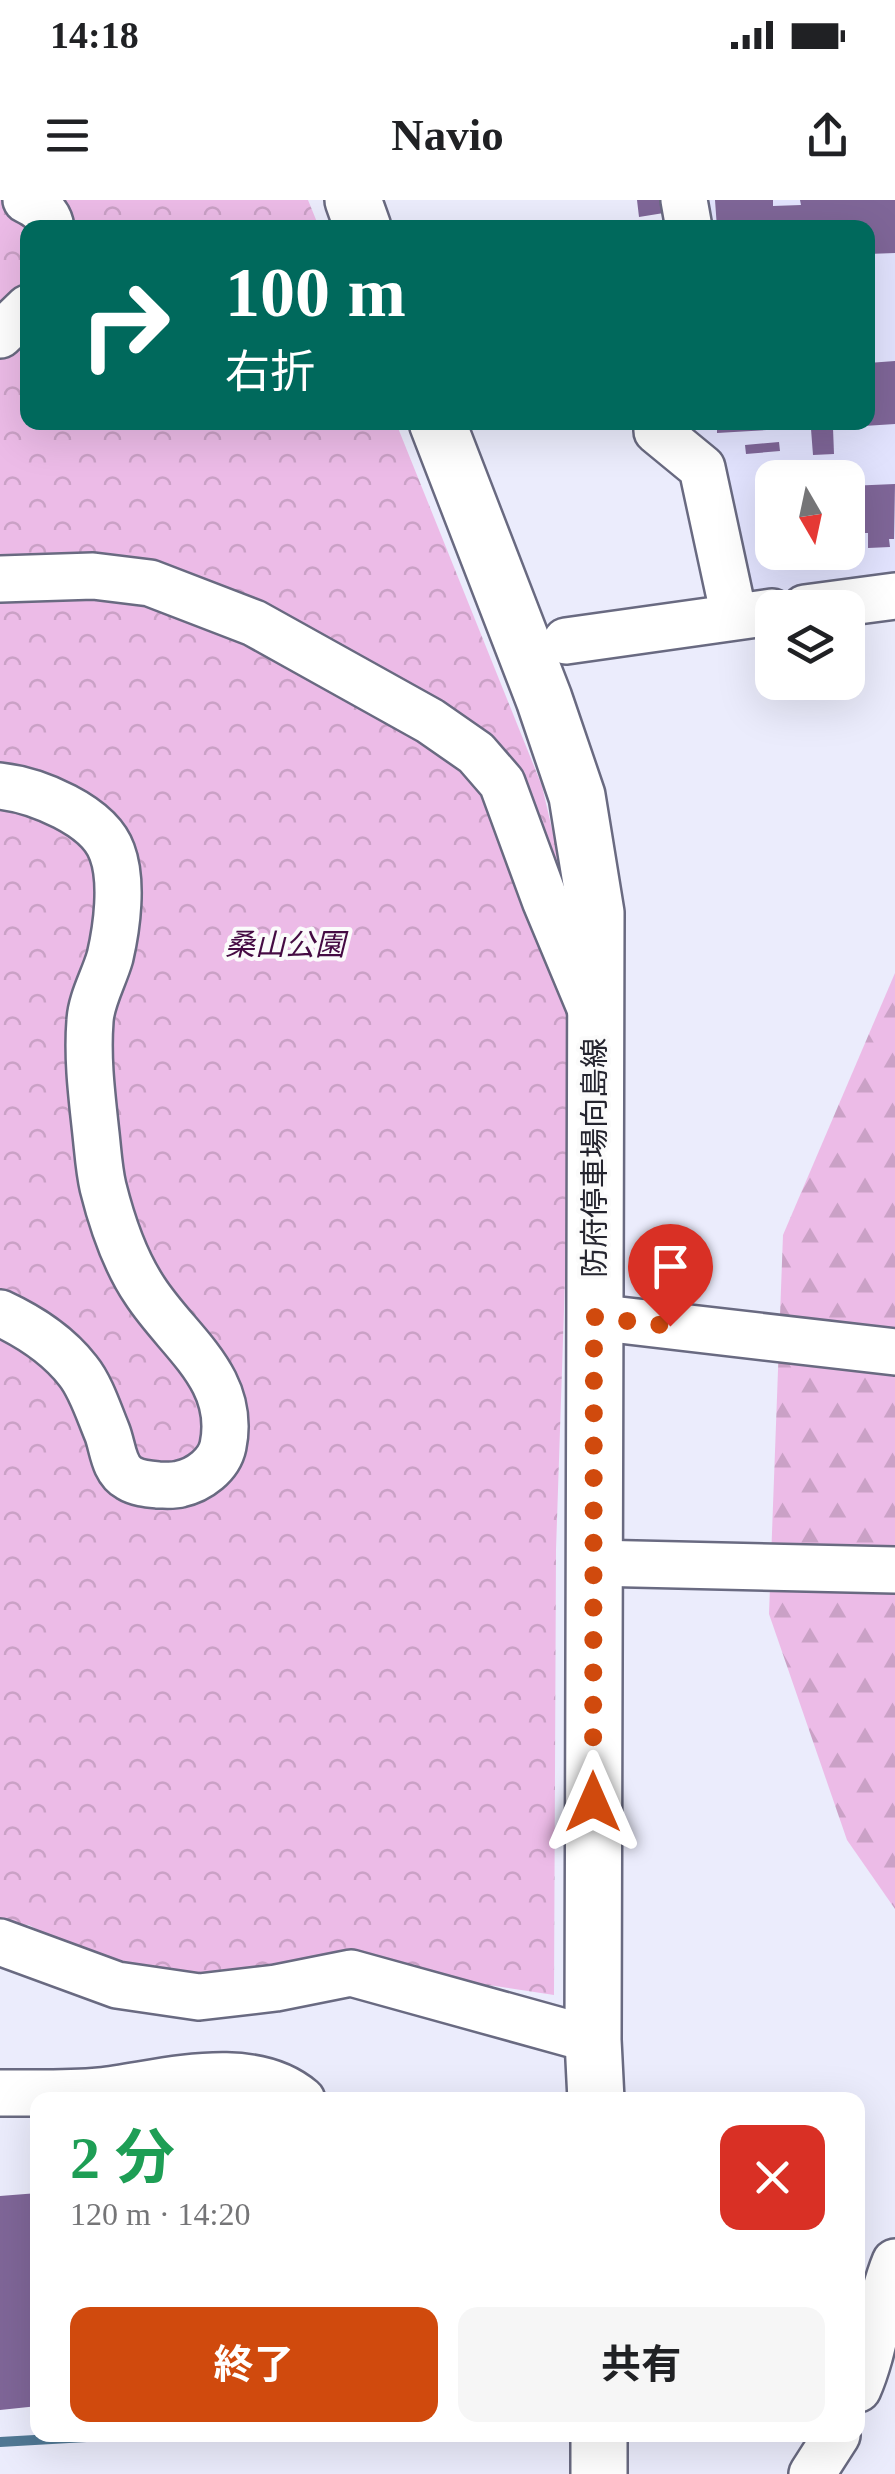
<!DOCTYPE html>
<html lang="ja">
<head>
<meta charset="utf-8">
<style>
  body { margin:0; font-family:"Times New Roman","Noto Sans JP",serif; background:#f6f6f6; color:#202124; height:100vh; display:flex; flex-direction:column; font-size:38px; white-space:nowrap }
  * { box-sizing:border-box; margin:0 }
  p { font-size:32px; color:#757577 }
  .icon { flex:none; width:55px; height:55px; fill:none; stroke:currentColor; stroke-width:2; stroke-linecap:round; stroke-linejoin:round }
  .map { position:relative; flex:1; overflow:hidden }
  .details { position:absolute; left:30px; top:1892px; width:835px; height:350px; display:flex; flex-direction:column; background:#fff; border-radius:20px; box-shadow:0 10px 40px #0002 }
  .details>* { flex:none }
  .hud { position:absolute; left:20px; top:20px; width:855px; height:210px; border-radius:20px; box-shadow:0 10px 40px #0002; background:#00695c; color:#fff; overflow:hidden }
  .needle { width:65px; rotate:171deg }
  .buttons { position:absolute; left:755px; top:260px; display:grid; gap:20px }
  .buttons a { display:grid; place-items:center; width:110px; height:110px; border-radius:20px; background:#fff; box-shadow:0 10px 40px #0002; font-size:50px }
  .pin { position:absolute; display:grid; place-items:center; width:85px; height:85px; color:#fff; margin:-102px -42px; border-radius:50% 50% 50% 0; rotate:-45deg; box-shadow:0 0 10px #0007 }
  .pin .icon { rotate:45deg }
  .me { position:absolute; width:110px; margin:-55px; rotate:0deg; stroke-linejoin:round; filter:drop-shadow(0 0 8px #0008) }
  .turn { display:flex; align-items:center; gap:35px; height:210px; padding:0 40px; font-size:45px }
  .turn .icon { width:130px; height:130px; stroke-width:2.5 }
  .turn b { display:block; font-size:70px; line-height:85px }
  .round { display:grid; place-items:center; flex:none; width:105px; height:105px; border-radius:20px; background:#f6f6f6 }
  .overview { display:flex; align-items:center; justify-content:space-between; height:170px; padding:0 40px }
  h1 { font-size:60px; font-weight:700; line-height:75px; color:#1e9e55 }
  .primary-button { display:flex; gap:20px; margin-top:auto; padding:20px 40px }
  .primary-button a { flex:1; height:115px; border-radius:20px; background:#d04a0d; color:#fff; font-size:40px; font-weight:700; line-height:115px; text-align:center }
  .primary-button a+a { background:#f6f6f6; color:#202124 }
  .status { display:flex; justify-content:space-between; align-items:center; height:70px; padding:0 50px; background:#fff; direction:ltr }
  .status svg { height:28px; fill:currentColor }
  header { display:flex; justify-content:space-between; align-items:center; height:130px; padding:0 40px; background:#fff; font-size:45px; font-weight:700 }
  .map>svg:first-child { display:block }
  .built { fill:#e2e3fe; fill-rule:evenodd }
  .forest { fill:url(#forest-firs) }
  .park { fill:url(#park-crowns) }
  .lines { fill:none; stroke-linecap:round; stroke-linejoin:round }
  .stream { stroke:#507894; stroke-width:10 }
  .building { fill:#7f6698 }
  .minor-casing { stroke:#696a81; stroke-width:50 }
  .major-casing { stroke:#696a81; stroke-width:60 }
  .minor { stroke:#fff; stroke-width:45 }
  .major { stroke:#fff; stroke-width:55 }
  .route { stroke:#d04a0d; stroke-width:18; stroke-dasharray:0 32.4 }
  .labels { text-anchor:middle; stroke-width:8; stroke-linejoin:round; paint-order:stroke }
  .park-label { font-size:30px; font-style:italic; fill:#450b43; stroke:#fbfbfb }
  .street-label { font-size:30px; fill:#25252f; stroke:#fbfbfb }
</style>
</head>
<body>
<div class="status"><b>14:18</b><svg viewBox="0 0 49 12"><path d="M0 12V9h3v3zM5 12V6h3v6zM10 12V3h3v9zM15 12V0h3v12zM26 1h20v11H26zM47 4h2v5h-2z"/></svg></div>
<header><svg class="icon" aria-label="menu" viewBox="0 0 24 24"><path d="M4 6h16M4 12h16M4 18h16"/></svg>Navio<svg class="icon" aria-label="share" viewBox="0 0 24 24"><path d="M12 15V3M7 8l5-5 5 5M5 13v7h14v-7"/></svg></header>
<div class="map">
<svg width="895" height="2274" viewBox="0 0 895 2274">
  <defs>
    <pattern id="forest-firs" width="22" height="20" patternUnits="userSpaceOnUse" patternTransform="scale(2.5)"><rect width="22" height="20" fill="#ecbbe7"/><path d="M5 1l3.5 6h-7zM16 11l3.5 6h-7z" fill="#caa1c6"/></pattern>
    <pattern id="park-crowns" width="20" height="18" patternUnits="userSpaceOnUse" patternTransform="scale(2.5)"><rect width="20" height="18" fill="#ecbbe7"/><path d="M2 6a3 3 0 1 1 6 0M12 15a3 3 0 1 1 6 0" fill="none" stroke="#caa1c6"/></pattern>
  </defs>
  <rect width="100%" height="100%" fill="#ebecfc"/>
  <path class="built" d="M684,0h211v396l-161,20 -32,-148 -45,-46h211v-194l-179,-1zM772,278h76v74h-76z"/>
  <path class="forest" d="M895,773v936l-48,-69 -78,-226 14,-379z"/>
  <path class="park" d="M0,0h308l11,27 -291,1v194l368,1 146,363 28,121 4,102 -18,541 -2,445 -225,-34 -152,24 -72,-17 -76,-43 -29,-2z"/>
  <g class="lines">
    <path class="stream" d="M0,2242l121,-7"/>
  </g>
  <path class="building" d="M637,0h31l2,12 -31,5z
    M715,0h58v6l28,-1 -1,-5h95v53l-27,1v-26h-151z
    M895,161v63l-62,4 1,26 -21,1 -2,-26h-5v-7h62v-59z
    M717,222h68v7l-68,4z
    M779,242l1,9 -34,3 -1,-9z
    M895,284l-1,55h-5l1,8 -22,1v-15h-20v-47z
    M38,1993v213l-38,4v-214z"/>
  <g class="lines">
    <defs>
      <path id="minor" d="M26,0c12,6 23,13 25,28
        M684,0l5,28
        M0,135l28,-27
        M657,222v9l45,37 32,148
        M0,379l93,-3 57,7 104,40 176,98 46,32 26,30 43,117 46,110
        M805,408l90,-12
        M566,441l206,-29
        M0,586c36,4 99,29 112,66 11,29 5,75 -2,105 -6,21 -19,43 -20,64 -3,38 2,76 6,113 2,18 3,36 7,53 9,36 21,73 42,104 33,51 92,87 78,155 -4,19 -24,34 -43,38 -7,2 -15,1 -22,1 -10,-1 -21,-2 -29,-7 -16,-9 -16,-31 -22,-46 -8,-19 -16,-45 -29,-61 -21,-27 -48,-44 -78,-58
        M594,1117l301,35
        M593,1363l302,7
        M0,1742l117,43 82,12 77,-9 75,-15 242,67
        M0,1893c33,0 68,1 100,-2 62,-7 150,-35 202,9
        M858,2189c18,-41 20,-86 37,-127
        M812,2274l25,-39"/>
      <path id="major" d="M353,0l10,28
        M437,222l107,277 33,97 19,117 -3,1127 3,60
        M599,2235v39"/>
    </defs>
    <use href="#minor" class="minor-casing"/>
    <use href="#major" class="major-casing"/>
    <use href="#minor" class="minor"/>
    <use href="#major" class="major"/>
  </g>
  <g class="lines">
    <path class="route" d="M593,1602l1,-485 76,9"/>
  </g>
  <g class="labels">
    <g class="park-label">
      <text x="285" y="755">桑山公園</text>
    </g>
    <g class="street-label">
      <text transform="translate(595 958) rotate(-90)" y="10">防府停車場向島線</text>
    </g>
  </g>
</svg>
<div class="buttons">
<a><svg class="needle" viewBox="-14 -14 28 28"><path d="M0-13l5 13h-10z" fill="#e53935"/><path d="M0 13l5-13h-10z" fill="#757577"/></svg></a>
<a><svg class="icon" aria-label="layers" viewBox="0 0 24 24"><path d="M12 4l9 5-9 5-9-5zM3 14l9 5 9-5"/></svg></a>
</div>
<div class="pin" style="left:670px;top:1126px;background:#d93025"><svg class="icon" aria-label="arrive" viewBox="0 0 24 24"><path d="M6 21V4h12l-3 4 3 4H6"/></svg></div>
<svg class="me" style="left:593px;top:1602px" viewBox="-20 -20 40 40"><path d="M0-17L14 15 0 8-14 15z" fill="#d04a0d" stroke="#fff" stroke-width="4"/></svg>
<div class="hud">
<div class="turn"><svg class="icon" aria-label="right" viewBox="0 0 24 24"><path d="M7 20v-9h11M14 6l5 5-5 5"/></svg><div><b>100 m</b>右折</div></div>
</div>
<section class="details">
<div class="overview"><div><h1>2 分</h1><p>120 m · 14:20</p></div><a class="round" style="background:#d93025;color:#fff"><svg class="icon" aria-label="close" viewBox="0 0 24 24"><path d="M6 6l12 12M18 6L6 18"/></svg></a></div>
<div class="primary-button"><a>終了</a><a>共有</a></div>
</section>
</div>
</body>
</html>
